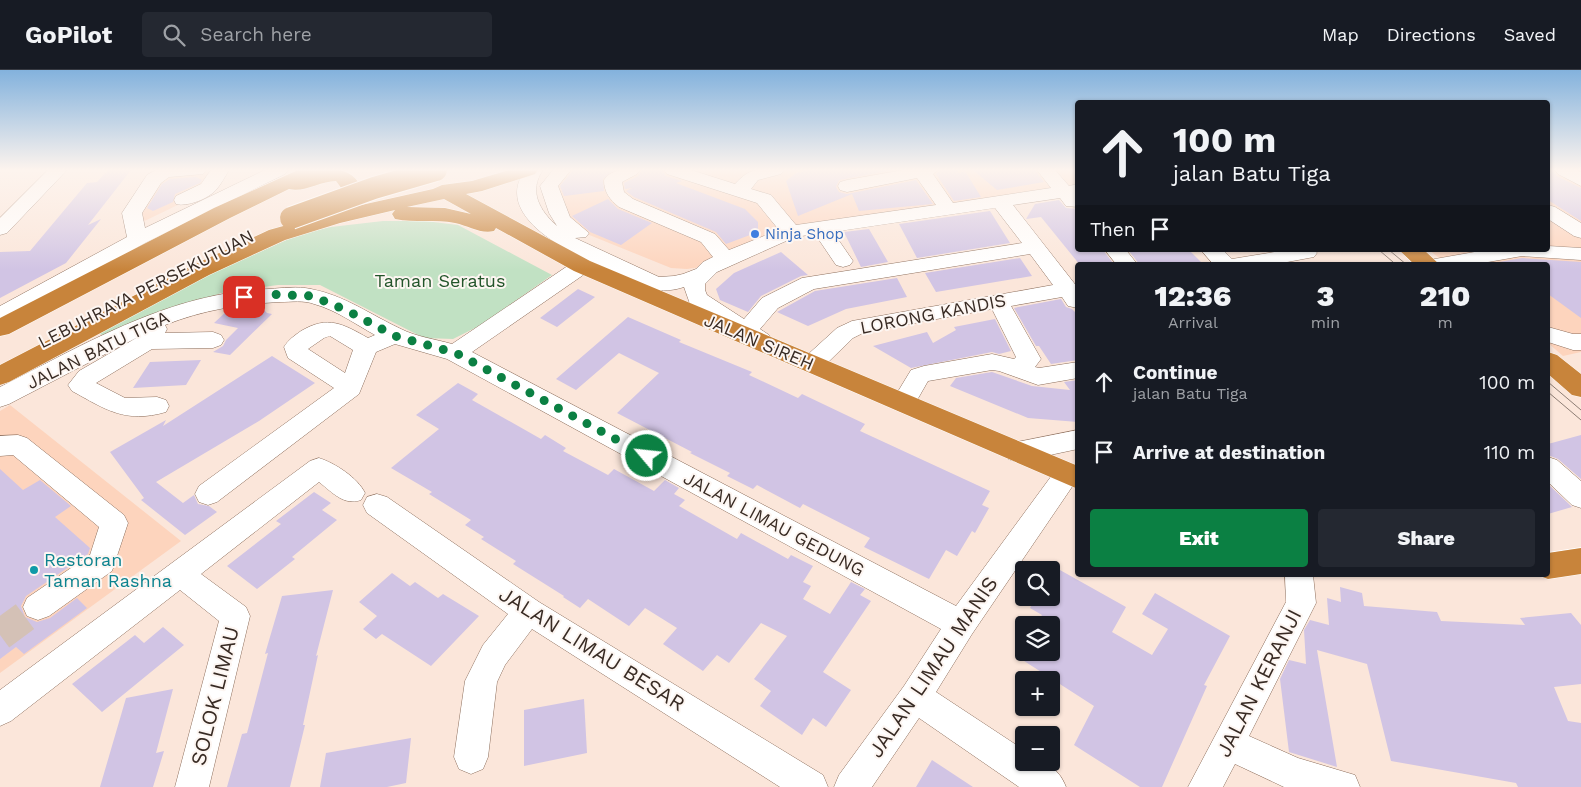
<!DOCTYPE html>
<html lang="en">
<head>
<meta charset="utf-8">
<style>
  body { margin:0; font-family:"Work Sans",sans-serif; background:#242831; color:#f1f3f6; height:100vh; display:flex; flex-direction:column; font-size:19px; white-space:nowrap }
  * { box-sizing:border-box; margin:0 }
  p { font-size:16px; color:#9ea1a6 }
  .icon { flex:none; width:28px; height:28px; fill:none; stroke:currentColor; stroke-width:2; stroke-linecap:round; stroke-linejoin:round }
  .map { position:relative; flex:1; overflow:hidden }
  .sheet { position:absolute; left:1075px; top:192px; width:475px; height:315px; display:flex; flex-direction:column; background:#171b24; border-radius:5px; box-shadow:0 1px 4px #0004 }
  .sheet>* { flex:none }
  .guide { position:absolute; left:1075px; top:30px; width:475px; height:152px; border-radius:5px; box-shadow:0 1px 4px #0004; background:#171b24; color:#f1f3f6; overflow:hidden }
  .buttons { position:absolute; left:1015px; top:491px; display:grid; gap:10px }
  .buttons a { display:grid; place-items:center; width:45px; height:45px; border-radius:5px; background:#171b24; box-shadow:0 1px 4px #0004; font-size:25px }
  .pin { position:absolute; display:grid; place-items:center; width:42px; height:42px; color:#fff; margin:-21px; border-radius:10px; box-shadow:0 2px 8px #0006 }
  .me { position:absolute; width:55px; margin:-28px; rotate:298deg; stroke-linejoin:round; filter:drop-shadow(0 0 4px #0008) }
  .turn { display:flex; align-items:center; gap:18px; height:105px; padding:0 15px; font-size:22px }
  .turn .icon { width:65px; height:65px; stroke-width:2.5 }
  .turn b { display:block; font-size:35px; line-height:42px }
  .then { display:flex; align-items:center; height:48px; padding:0 15px; background:#0003; gap:10px; font-size:19px }
  .eta { display:flex; justify-content:space-evenly; align-items:center; height:85px; text-align:center }
  .eta b { font-size:30px; font-weight:800; line-height:35px }
  .primary-button { display:flex; gap:10px; margin-top:auto; padding:10px 15px }
  .primary-button a { flex:1; height:58px; border-radius:5px; background:#0b8043; color:#fff; font-size:20px; font-weight:800; line-height:58px; text-align:center }
  .primary-button a+a { background:#242831; color:#f1f3f6 }
  ul { padding:0; list-style:none }
  li { display:flex; align-items:center; gap:15px; height:70px; padding:0 15px }
  li div { flex:1 }
  li b { display:block; font-size:19px }
  li em { font-style:normal }
  header { display:flex; align-items:center; gap:30px; box-sizing:border-box; height:70px; padding:0 25px; background:#171b24; border-bottom:1px solid #363941 }
  header strong { font-size:24px }
  nav { display:flex; gap:28px; margin-inline-start:auto; font-size:18px }
  .search { width:350px; height:45px; background:#242831; display:flex; align-items:center; gap:12px; box-sizing:border-box; padding:0 18px; border-radius:5px; color:#9ea1a6; font-size:19px }
  .map>svg:first-child { display:block }
  .built { fill:#fdd4bd }
  .green { fill:#c1e1c3 }
  .building { fill:#d1c4e4 }
  .lines { fill:none; stroke-linecap:round; stroke-linejoin:round }
  .minor-tunnel { stroke:#d4c1b6; stroke-width:31; stroke-dasharray:31 16; stroke-linecap:butt }
  .minor-casing { stroke:#8d6f5d; stroke-width:1 }
  .highway-casing { stroke:#fff; stroke-width:1 }
  .minor { fill:#fff; fill-rule:evenodd }
  .highway { fill:#c8843b; fill-rule:evenodd }
  .tram { stroke:#8d7d74; stroke-width:1 }
  .highway-bridge-casing { stroke:#fff; stroke-width:24; stroke-linecap:butt }
  .highway-bridge { stroke:#c8843b; stroke-width:22 }
  .route { stroke:#0b8043; stroke-width:9; stroke-dasharray:0 16.2 }
  .shop-dot { fill:#3f7fe0; stroke:#fdf6f2; stroke-width:2 }
  .culture-dot { fill:#0f9aa8; stroke:#fdf6f2; stroke-width:2 }
  .labels { text-anchor:middle; stroke-width:4; stroke-linejoin:round; paint-order:stroke }
  .far-shop-label { font-size:15px; fill:#366cbe; stroke:#fdf6f2; text-anchor:start }
  .park-label { font-size:18px; fill:#23552a; stroke:#fdf6f2 }
  .street-label { font-size:18px; fill:#382b24; stroke:#fdf6f2 }
  .culture-label { font-size:18px; fill:#0d838f; stroke:#fdf6f2; text-anchor:start }
  .near-street-label { font-size:21px; fill:#382b24; stroke:#fdf6f2 }
</style>
</head>
<body>
<header>
<strong>GoPilot</strong>
<div class="search"><svg class="icon" aria-label="search" viewBox="0 0 24 24"><circle cx="10" cy="10" r="6"/><path d="M15 15l6 6"/></svg>Search here</div>
<nav><a>Map</a><a>Directions</a><a>Saved</a></nav>
</header>
<div class="map">
<svg width="1581" height="717" viewBox="0 0 1581 717">
  <rect width="100%" height="100%" fill="#fbe6da"/>
  <path class="built" d="M186,100h37l-12,19 -79,38 31,-56z
    M566,100h512l-1,16 -294,44 -82,37 -14,2 -16,-1 -94,-38 -25,-43 9,-14z
    M1548,100h33v182l-18,4 -15,-13v-78h-100l-19,-15h119z
    M10,335l171,136 -181,132v-262z"/>
  <path class="green" d="M383,151h42l33,4 94,50 -71,50 -28,14 -29,-1 -104,-53h-42l-57,8 -111,40 -8,2 -4,-2 114,-60 88,-39 31,-7z"/>
  <path class="building" d="M108,100h23l-43,55 13,-6 -35,44 -66,35v-46l30,-1 57,-68 10,-1z
    M573,100h42l-12,9 1,12 -40,5 -4,-10z
    M642,100h20l4,6 16,5 -6,2 69,26 13,13v10l-32,12 -10,-12 -82,-35 -8,-6 6,-3 -7,1 -1,-6 14,-7z
    M808,100h86l-55,10 -3,7 3,5 8,2 69,-14 17,24 -74,7 -7,-17 -54,22 -12,-35 10,-8z
    M940,100h17l1,3 7,-2 16,26 -27,4 -18,-27z
    M973,100h62l9,12 -47,8z
    M1548,100h5l4,6 24,12v33l-33,-21z
    M196,107l6,3 -2,3 -25,11 -2,8 -20,9 -6,-3 15,-24 8,-5z
    M608,129l10,10 34,14 -31,22 -31,-13 -18,-16z
    M1059,130l7,8 12,1v41h25l10,13 -33,2 -39,-48 -15,2 9,-15z
    M990,141l20,32 -93,15 -18,-34z
    M869,159l19,33 -27,5 -17,-35z
    M1128,180h61l15,15h-64z
    M781,182l27,23 -7,1 -40,20 -13,16 -28,-12 -4,-11 18,-16z
    M1020,188l12,18 -96,16 -11,-19z
    M1522,188l59,4v56l-33,-24v-29h-49v-3z
    M897,208l10,19 -61,12 -38,17 -31,-14 38,-21z
    M578,219l17,8 -38,30 -17,-9z
    M1061,229l5,8 6,2 6,6v45l-27,4 -12,-18h-3l-22,-38z
    M260,236l7,7 5,1 -42,41 -17,-3 10,-6 3,-6 12,-12 -24,-5 15,-14 10,-1 17,3z
    M628,247l53,23 -2,2 73,30 -3,3 49,23 4,-4 63,30 -5,7 130,60 -8,14 7,3 -14,25 -3,-2 -15,25 -11,-6 -17,29 -65,-32 6,-9 -67,-34 -3,4 -43,-23 -4,4 -26,-13 3,-3 -40,-20 2,-1 -75,-39 42,-40 -40,-20 -43,37 -20,-11z
    M995,249l16,32 -12,3 -7,-2 -81,16 -38,-22 54,-14 6,11 23,-13 -2,-3z
    M272,286l43,27 -56,38 -103,61 27,21 11,-8 4,9 11,2 8,6 -32,23 -44,-35 3,-2 -34,-46 56,-32 -3,6z
    M201,290l-15,25 -53,3 17,-26z
    M992,302l40,14 38,4 -6,-8 14,-2v42l-50,-4 -78,-32 6,-8z
    M458,313l20,11 -6,6 69,39 4,-4 21,13 -3,3 45,24 6,-6 40,22 11,-11 14,8 -5,6 11,6 -6,6 58,33 4,-6 47,26 3,-4 22,11 -10,16 8,4 -8,13 27,15 21,-32 14,7 -5,6 11,6 -48,71 28,18 -25,37 -13,-9 -11,17 -42,-29 11,-15 -17,-12 33,-43 -26,-13 -32,40 -12,-8 -14,16 -40,-27 14,-16 -32,-20 -16,18 -41,-27 -8,9 -17,-11 1,-1 -51,-32 3,-3 -35,-22 3,-2 -19,-12 6,-5 -42,-26 3,-2 -41,-24 48,-39 -23,-14z
    M1581,365v44l-23,-20 -10,-4v-11z
    M0,399l23,21 17,-10 31,26 -16,11 35,31 -2,6 -62,42 -5,10 4,11 12,5 13,-4 27,-20 10,10 -63,46 -8,-7 -16,12z
    M1548,414l23,22 1,1 -24,7z
    M314,422l17,11 -9,7 15,10 -45,37 3,2 -38,30 -30,-23 54,-42 -5,-3z
    M1051,495l75,42 -14,25 40,23 16,-26 -26,-15 13,-21 75,43 -26,49 3,1 -45,101h-22l-66,-42 20,-39 -79,-51 9,-13v10h27v-27h-16l7,-10 -12,-7 6,-10h15z
    M392,503l18,13 5,-4 23,16 5,-4 36,22 -48,50 -49,-32 -6,5 -13,-10 14,-13 -18,-14z
    M1340,517l22,6 2,13 73,6 4,9 84,4 -5,-7 51,-5 10,12v59l-27,3 14,34 13,2v64h-63l-2,-4 -125,-22 -24,-97 -50,-14 20,117 -48,-15 -9,-73 9,-19 17,4 -2,-34 6,-10 19,5 -2,-27 14,4z
    M333,520l-17,66 2,-1 -15,70h2l-15,62h-63l15,-53 5,-1 21,-80 -3,1 17,-58z
    M163,557l21,18 -82,67 -30,-28 63,-49 9,8z
    M173,619l-17,64 8,-2 -11,36h-53l26,-89z
    M584,629l3,54 -63,13v-56z
    M411,668l-5,45 -19,4h-67l6,-34z
    M932,690l41,27h-57z"/>
  <g class="lines">
    <path class="minor-tunnel" d="M0,565l38,-28"/>
    <defs>
      <path id="minor" d="M48,100h19l-60,63 -7,2v-17z
        M156,100h50l-3,4 -34,3 -8,6 -19,30 3,15 120,-58h23l-3,4 -140,69 -137,77 -8,2v-16l127,-69 -5,-24 25,-38z
        M211,100h18c-4,7 -8,14 -13,20 -8,9 -29,17 -40,14l-2,-4 2,-4 25,-12z
        M525,100h18c-15,21 -3,41 14,56l-8,-13 -9,-27 13,-16h18l-13,16 12,31 19,16 -3,4 -11,1 84,39 15,-1 9,-2 13,-5 7,-7 10,-5 -12,-15 -82,-35c-9,-7 -15,-15 -15,-27 8,-12 23,-11 36,-10l-3,4 -15,8 2,10 9,7 82,35 14,16 50,-20 -22,-27 -90,-29 -3,-4h27l44,14c17,-19 25,-14 49,-14l-3,4 -23,6 -7,9 20,6 25,30 140,-20 -19,-27 -70,14 -7,-2 -2,-4 2,-4 7,-2 56,-10h35l-5,4 20,29 98,-15 -14,-18h18l14,16 9,-2v23l-12,-1 -6,-8 -47,7 65,83v20l-10,-2 -6,-9 -51,9 30,53 -6,8 4,1 39,-6v16l-40,7 -39,-14 -7,-1 -64,11 -16,28 -9,3 -9,-3 -3,-6 20,-33 13,-4 68,-12 22,5 2,-2 -24,-48 -127,23 -12,6 -33,32 -8,2 -8,-2 -4,-6 4,-6 33,-30 15,-7 201,-36 -23,-31 -216,35 -36,19 -18,21 9,6 3,5 -3,5 -8,3 -8,-3 -63,-41 -6,-17c-9,3 -18,4 -27,3 -14,-3 -26,-10 -39,-16 -34,-15 -129,-53 -93,-104zM995,138l27,35 -220,35 -40,20 -18,21 -37,-24 -2,-5v-6l12,-12 78,-35 20,-3 21,31 7,2 7,-2 3,-4 -20,-29z
        M1555,100h21l5,2v14l-23,-12z
        M1548,135l7,2 26,16v15l-7,-2 -26,-17z
        M1548,176l33,2v12l-59,-4 -51,9h-46l3,-5 7,-1 51,-9h62z
        M1105,180h21l12,15h-21z
        M1201,180h22l9,9 55,-9h28l2,3 -3,4 -43,8h-57z
        M582,190l7,1 3,5 -3,5 -117,81 484,254 102,-139 9,-3 9,3v14l-104,153 -36,58 88,58v12c21,0 34,4 42,25h-47l-100,-69 -47,69h-38l5,-12 65,-89 37,-57 -494,-270 -52,-15 -19,8 -17,42 -142,108 -9,3 -9,-3 -4,-8 4,-8 135,-98 -46,-30 -4,-11c4,-7 10,-11 17,-16 27,-16 42,-7 67,7l7,-3c-20,-11 -39,-25 -61,-31 -10,-4 -23,-2 -34,-2 -40,2 -77,8 -115,23l2,4 -2,4 48,-1 8,3 3,5 -3,5 -8,3 -61,1 -56,34 29,15 32,-1 9,3 3,6 -3,6c-41,12 -61,-3 -94,-21l-4,-6 11,-14 59,-34 -129,67 -9,3v-20c85,-43 171,-95 269,-98 14,-1 28,-3 42,0 33,6 60,26 90,40 16,8 34,10 51,15l123,-83zM330,266l23,14 -8,23 -37,-24 16,-11z
        M1548,257l25,7h8v16h-8l-25,-8z
        M1078,360v19l-61,13 -9,-3 -4,-7 4,-7 9,-3z
        M18,365l9,3 97,77 4,8 -16,48 -63,45 -11,4 -11,-4 -4,-9 4,-9 63,-43 9,-28 -86,-72 -13,1v-20z
        M1548,387l9,3 24,21v27l-9,-3 -24,-23z
        M319,388c16,5 39,20 46,35l-4,7c-17,6 -28,-7 -42,-18l-118,92 45,33 4,9 -41,171h-34l44,-166 -39,-31 -169,131 -11,5v-36l310,-229z
        M377,424l10,3 152,105 284,173 5,12h-48l-248,-158 -27,36 -8,17 -9,75 -5,12 -12,5 -12,-5 -5,-12 11,-76 18,-36 25,-31 -141,-101 -4,-8 4,-8z
        M1285,505h28l3,28 -67,133 49,22 57,17 5,12h-76l-49,-23 -12,23h-35l98,-185z"/>
      <path id="highway" d="M298,100c26,0 53,-8 64,19l-10,14 -13,7 94,-21 9,-4 30,-4 37,-11h29l-3,4 -53,17 -16,3 124,67 488,205v23l-504,-218 -78,-43 -2,3c-14,3 -25,-5 -39,-8 -20,-4 -40,0 -60,-4l-3,-5 3,-4 -55,13 -55,17 -76,35 -200,107 -9,3v-20l193,-100 76,-35 57,-16 -5,-2 -4,-4c7,-9 18,-10 25,-19l-6,-8c-16,0 -32,12 -47,8l-59,29 -221,116 -9,2v-18l214,-110zM444,129l27,15 -26,-6 -38,-1z
        M1399,180h25l16,15h-25z
        M1548,282l9,3 24,19v23l-9,-2 -24,-21z
        M1581,478v26l-33,5 -11,-4h11v-22z"/>
    </defs>
    <use href="#minor" class="minor-casing"/>
    <use href="#highway" class="highway-casing"/>
    <use href="#minor" class="minor"/>
    <use href="#highway" class="highway"/>
    <path class="tram" d="M1379,180l14,12
      M1389,180l18,15
      M1548,312l33,28
      M1548,322l33,28"/>
    <defs>
      <path id="highway-bridge" d="M291,148l83,-30 62,-18"/>
    </defs>
    <use href="#highway-bridge" class="highway-bridge-casing"/>
    <use href="#highway-bridge" class="highway-bridge"/>
  </g>
  <linearGradient id="sky" x2="0" y2="1"><stop stop-color="#83b2dd"/><stop offset="0.5" stop-color="#fdf4ee"/><stop offset="1" stop-color="#fdf4ee" stop-opacity="0"/></linearGradient>
  <rect width="1581" height="200" fill="url(#sky)"/>
  <g class="lines">
    <path class="route" d="M244,227l19,-3 49,2 36,15 47,25 61,17 191,103"/>
  </g>
  <circle class="shop-dot" cx="755" cy="164" r="5"/>
  <circle class="culture-dot" cx="34" cy="500" r="5"/>
  <g class="labels">
    <g class="far-shop-label">
      <text x="765" y="169">Ninja Shop</text>
    </g>
    <g class="park-label">
      <text x="440" y="217">Taman Seratus</text>
    </g>
    <g class="street-label">
      <text transform="translate(146 219) rotate(-27)" y="6">LEBUHRAYA PERSEKUTUAN</text>
      <text transform="translate(933 244) rotate(-11)" y="6">LORONG KANDIS</text>
      <text transform="translate(759 272) rotate(23)" y="6">JALAN SIREH</text>
      <text transform="translate(98 280) rotate(-26)" y="6">JALAN BATU TIGA</text>
      <text transform="translate(774 454) rotate(28)" y="6">JALAN LIMAU GEDUNG</text>
    </g>
    <g class="culture-label">
      <text x="44" y="496">Restoran<tspan x="44" dy="21">Taman Rashna</tspan></text>
    </g>
    <g class="near-street-label">
      <text transform="translate(592 579) rotate(32)" y="7">JALAN LIMAU BESAR</text>
      <text transform="translate(933 597) rotate(-56)" y="7">JALAN LIMAU MANIS</text>
      <text transform="translate(1259 613) rotate(-63)" y="7">JALAN KERANJI</text>
      <text transform="translate(215 626) rotate(-76)" y="7">SOLOK LIMAU</text>
    </g>
  </g>
</svg>
<div class="buttons">
<a><svg class="icon" aria-label="search" viewBox="0 0 24 24"><circle cx="10" cy="10" r="6"/><path d="M15 15l6 6"/></svg></a>
<a><svg class="icon" aria-label="layers" viewBox="0 0 24 24"><path d="M12 4l9 5-9 5-9-5zM3 14l9 5 9-5"/></svg></a>
<a>+</a>
<a>−</a>
</div>
<div class="pin" style="left:244px;top:227px;background:#d93025"><svg class="icon" aria-label="arrive" viewBox="0 0 24 24"><path d="M6 21V4h12l-3 4 3 4H6"/></svg></div>
<svg class="me" style="left:647px;top:386px" viewBox="-20 -20 40 40"><circle r="17" fill="#0b8043" stroke="#fff" stroke-width="3"/><path d="M0-11L8 9 0 5-8 9z" fill="#fff"/></svg>
<div class="guide">
<div class="turn"><svg class="icon" aria-label="ahead" viewBox="0 0 24 24"><path d="M12 20V5M6 11l6-6 6 6"/></svg><div><b>100 m</b>jalan Batu Tiga</div></div>
<div class="then">Then<svg class="icon" aria-label="arrive" viewBox="0 0 24 24"><path d="M6 21V4h12l-3 4 3 4H6"/></svg></div>
</div>
<section class="sheet">
<div class="eta">
<div><b>12:36</b><p>Arrival</p></div>
<div><b>3</b><p>min</p></div>
<div><b>210</b><p>m</p></div>
</div>
<ul>
<li><svg class="icon" aria-label="ahead" viewBox="0 0 24 24"><path d="M12 20V5M6 11l6-6 6 6"/></svg><div><b>Continue</b><p>jalan Batu Tiga</p></div><em>100 m</em></li>
<li><svg class="icon" aria-label="arrive" viewBox="0 0 24 24"><path d="M6 21V4h12l-3 4 3 4H6"/></svg><div><b>Arrive at destination</b></div><em>110 m</em></li>
</ul>
<div class="primary-button"><a>Exit</a><a>Share</a></div>
</section>
</div>
</body>
</html>
